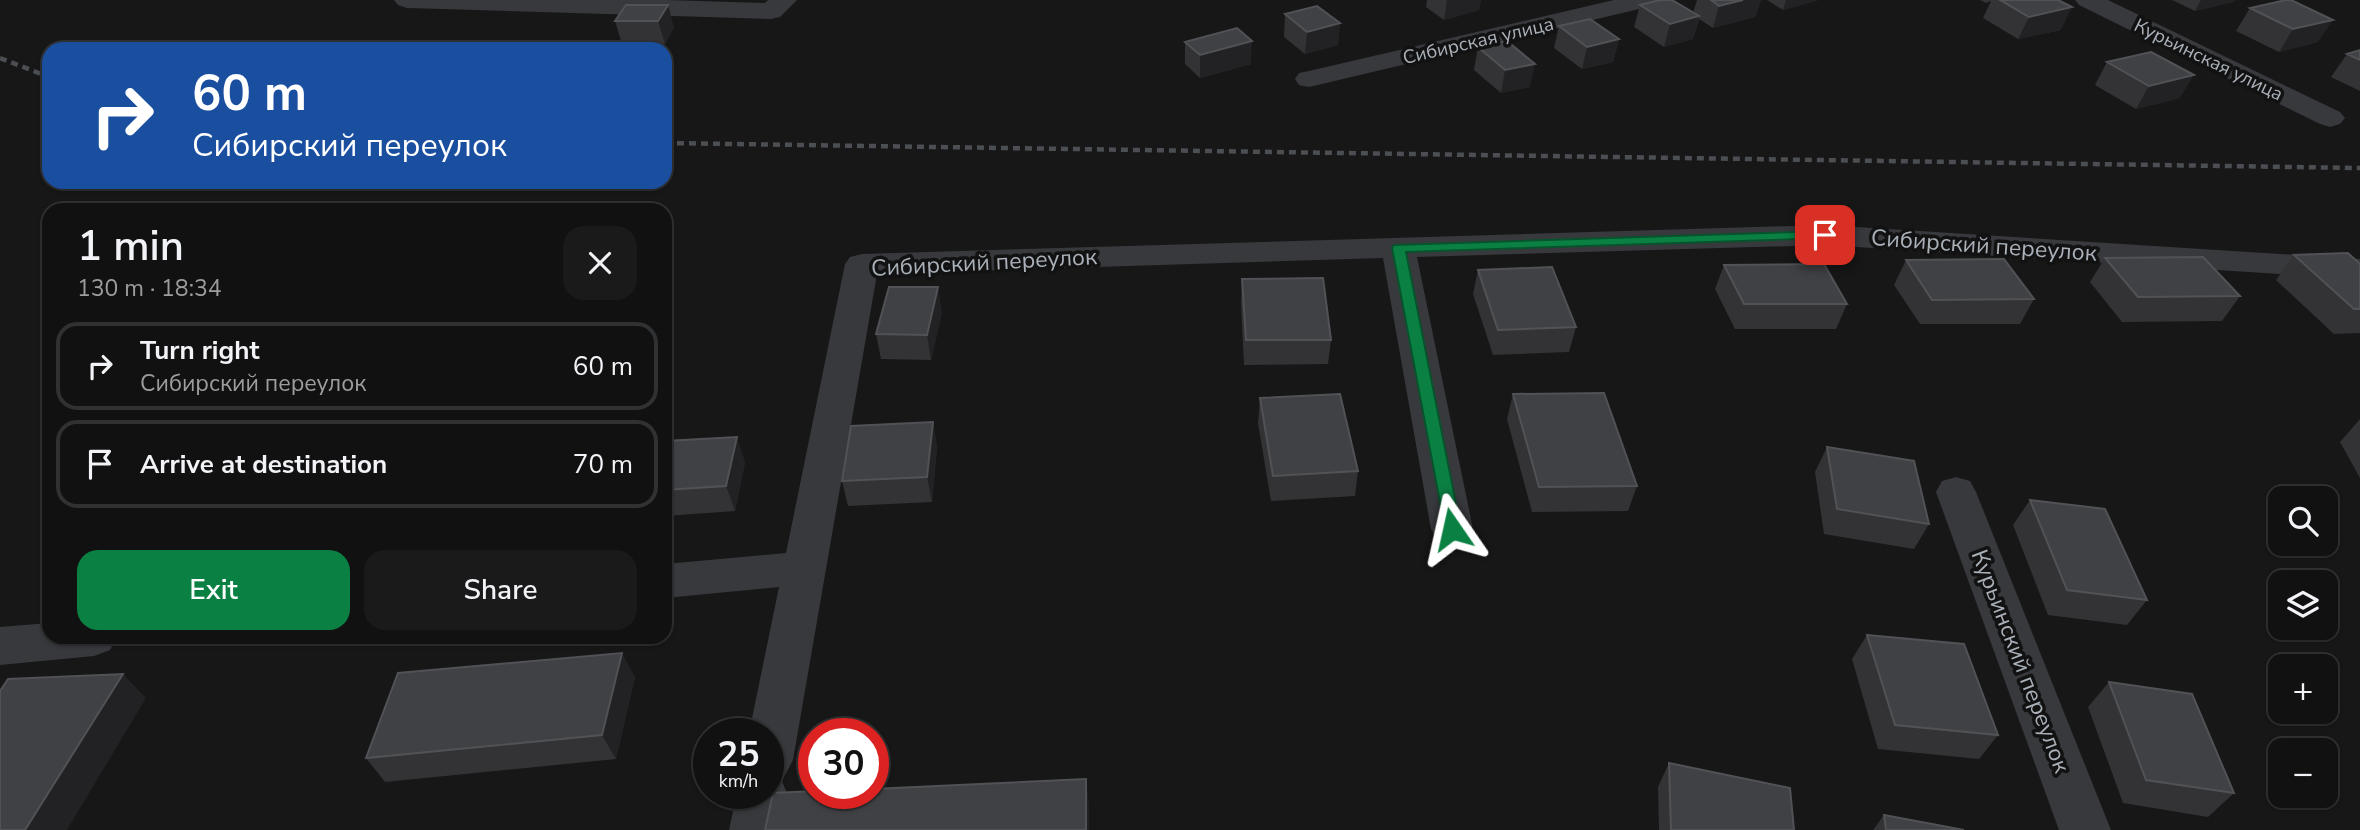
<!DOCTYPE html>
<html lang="en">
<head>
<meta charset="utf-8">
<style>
  body { margin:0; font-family:"Nunito Sans",sans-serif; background:#1a1a1b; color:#f1f3f6; height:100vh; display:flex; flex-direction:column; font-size:26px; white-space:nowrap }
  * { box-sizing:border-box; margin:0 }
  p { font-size:23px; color:#9c9d9f }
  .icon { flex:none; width:38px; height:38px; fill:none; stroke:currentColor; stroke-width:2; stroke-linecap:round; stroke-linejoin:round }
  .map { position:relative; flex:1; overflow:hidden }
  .side { position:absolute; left:42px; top:203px; width:630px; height:441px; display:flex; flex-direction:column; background:#111112; border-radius:21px; box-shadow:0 2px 5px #0004,0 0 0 2px #303132 }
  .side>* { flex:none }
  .guide { position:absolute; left:42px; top:42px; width:630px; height:147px; border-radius:21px; box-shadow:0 2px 5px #0004,0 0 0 2px #303132; background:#1a4fa0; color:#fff; overflow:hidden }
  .tools { position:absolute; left:2268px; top:486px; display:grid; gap:14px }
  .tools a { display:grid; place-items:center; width:70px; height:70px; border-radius:14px; background:#111112; box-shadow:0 2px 5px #0004,0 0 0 2px #303132; font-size:35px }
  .speed { position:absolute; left:693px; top:718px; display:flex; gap:14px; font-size:35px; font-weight:700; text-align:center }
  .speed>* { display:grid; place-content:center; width:91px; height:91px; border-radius:50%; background:#111112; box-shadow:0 2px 5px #0004,0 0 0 2px #303132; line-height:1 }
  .speed small { font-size:18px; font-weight:400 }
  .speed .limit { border:10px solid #d22; background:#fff; color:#111 }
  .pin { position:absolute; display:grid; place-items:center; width:60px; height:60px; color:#fff; margin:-30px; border-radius:14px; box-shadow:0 4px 10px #0006 }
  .me { position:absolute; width:77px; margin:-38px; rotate:349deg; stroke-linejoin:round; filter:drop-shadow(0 0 5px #0008) }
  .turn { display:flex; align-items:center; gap:24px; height:147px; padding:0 35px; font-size:32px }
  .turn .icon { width:91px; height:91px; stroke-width:2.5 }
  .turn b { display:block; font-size:49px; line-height:60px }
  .round { display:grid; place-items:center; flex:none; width:74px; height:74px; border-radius:21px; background:#1a1a1b }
  .overview { display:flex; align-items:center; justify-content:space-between; height:119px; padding:0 35px }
  h1 { font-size:42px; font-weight:600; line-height:52px }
  .button { display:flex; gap:14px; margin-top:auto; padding:14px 35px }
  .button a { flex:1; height:80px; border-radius:21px; background:#0b8043; color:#fff; font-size:28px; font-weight:600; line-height:80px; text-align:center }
  .button a+a { background:#1a1a1b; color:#f1f3f6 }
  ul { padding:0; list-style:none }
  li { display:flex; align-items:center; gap:21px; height:88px; margin:0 14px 10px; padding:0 21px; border:4px solid #303132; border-radius:21px }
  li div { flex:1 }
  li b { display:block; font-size:26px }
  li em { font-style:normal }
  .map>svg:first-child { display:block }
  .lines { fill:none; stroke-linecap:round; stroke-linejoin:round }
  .minor { fill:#38393d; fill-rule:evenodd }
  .rail { stroke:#4b4e52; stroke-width:4.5; stroke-dasharray:7 5; stroke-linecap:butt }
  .wall { fill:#333336 }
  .shaded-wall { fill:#222224 }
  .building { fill:#404144; stroke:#505256; stroke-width:2 }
  .route { fill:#0b8043; stroke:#07532c; stroke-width:2 }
  .labels { text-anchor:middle; stroke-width:7; stroke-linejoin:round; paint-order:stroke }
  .far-street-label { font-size:19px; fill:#a9b0b8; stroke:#121213 }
  .street-label { font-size:23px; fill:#a9b0b8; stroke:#121213 }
</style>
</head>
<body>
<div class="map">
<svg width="2360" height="830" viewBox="0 0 2360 830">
  <rect width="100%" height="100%" fill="#171718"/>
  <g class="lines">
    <path class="minor" d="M394,0h272l99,3 3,-3h29l-17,17 -9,2 -364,-11 -9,-3z
      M1614,0h46l-4,5 -347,82 -10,-2 -4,-6 4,-6 10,-2z
      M2075,0h33l232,112 5,6 -5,6 -10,3 -10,-3 -241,-119z
      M1825,225l535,34v20l-535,-34 -408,12 56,272 -6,11 -15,5 -15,-5 -6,-11 -48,-271 -506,16 -84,486 -8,15 -5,2 7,16 -6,37h-52l8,-37h31v-60h-19l30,-146 -114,11v-34l121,-11 59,-289 5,-7 12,-3z
      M1956,477l14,4 6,11 135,338h-52l-123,-338 6,-11z
      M49,623v14h68l-7,13 -16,6 -94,9v-38z"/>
    <path class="rail" d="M0,58l49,19
      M665,143l1695,25"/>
  </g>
  <path class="wall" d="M1427,0h54l-2,10 -35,10 -18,-13z
    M1697,0h64l-6,17 -42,11 -14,-9 -6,20 -29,8 -30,-20 6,-22 53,8z
    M1767,0h51l-35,10z
    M1980,0h78l3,30 -43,9 -35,-21 8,-17 -5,2z
    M2172,0h63l-2,2 -38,9z
    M626,5l48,22 -9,17h-43l-7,-23z
    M2250,8l68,34 -39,10 -43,-21z
    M1285,14l55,9 -2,22 -33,9 -21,-17z
    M1559,26l60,13 -6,23 -31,7 -28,-21z
    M1185,42l66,22 -51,14 -15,-14z
    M1478,47l52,40 -29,6 -27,-23z
    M2360,50v41l-29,-14 16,-23z
    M2107,62l73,36 -44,11 -41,-24z
    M2294,255l66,9v69l-26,1 -58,-54z
    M2105,258l135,38 -18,25 -100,1 -32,-40z
    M1906,260l128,39 -14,25h-100l-26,-39z
    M1724,265l123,39 -11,25h-101l-20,-40z
    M1478,270l98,57 -7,25 -76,3 -20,-61z
    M1242,279l89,61 -3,24 -84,1 -3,-61z
    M942,312l-11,48 -50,-1 -5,-25z
    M1513,394l124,92 -9,25 -96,1 -25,-93z
    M1260,398l98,73 -3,25 -84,5 -13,-78z
    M2360,419v59l-20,-36z
    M933,422l4,25 -5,55 -84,4 -6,-25z
    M665,441l80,21 -10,49 -70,5z
    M1827,447l102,77 -15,25 -90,-15 -9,-62z
    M2030,500l117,100 -20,25 -79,-10 -35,-90z
    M1867,635l131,100 -19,24 -101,-10 -26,-90z
    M635,677l-19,82 -231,23 -19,-24z
    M2109,682l125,111 -26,24 -85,-14 -35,-96z
    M1669,763l125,67h-135l-1,-43z
    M1884,815l80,15h-91z"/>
  <path class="shaded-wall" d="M1447,0h34l-2,10 -35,10z
    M1743,0h18l-6,17 -42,11 6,-22z
    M1786,0h32l-35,10z
    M2201,0h34l-2,2 -38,9z
    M668,5l6,22 -9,17 -7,-23z
    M2072,7l-11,23 -43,9 11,-22z
    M1699,16l-6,23 -29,8 6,-23z
    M2333,20l-15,22 -39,10 14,-23z
    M1340,23l-2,22 -33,9 2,-22z
    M1619,39l-6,23 -31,7 5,-22z
    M1252,41l-1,23 -51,14v-23z
    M1535,64l-5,23 -29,6 4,-23z
    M2194,75l-14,23 -44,11 13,-23z
    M938,287l4,25 -11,48 -4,-25z
    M933,422l4,25 -5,55 -5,-25z
    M737,437l8,25 -10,49 -9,-25z
    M622,653l13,24 -19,82 -14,-24z
    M123,674l23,24 -79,132h-42z
    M1086,779l3,24v27h-3z"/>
  <path class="building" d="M1660,0h12l27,16 -29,8 -30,-19z
    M1711,0h32l-24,6z
    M2000,0h58l14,7 -43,10z
    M2286,0h5l42,20 -40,9 -43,-21z
    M626,5h42l-10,16h-43z
    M1317,6l23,17 -33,9 -22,-18z
    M1590,19l29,20 -32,8 -28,-21z
    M1237,28l15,13 -52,14 -15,-13z
    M1507,41l28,23 -30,6 -27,-23z
    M2360,50v10l-13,-6z
    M2151,52l43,23 -45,11 -42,-24z
    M2348,253l12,11v45h-6l-60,-54z
    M2203,257l37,39 -102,1 -33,-39z
    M2004,259l30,40 -102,1 -26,-40z
    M1824,264l23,40h-103l-20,-39z
    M1552,267l24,60 -78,3 -20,-60z
    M1323,278l8,62h-85l-4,-61z
    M889,287h49l-11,48 -51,-1z
    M1604,393l33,93 -98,1 -26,-93z
    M1340,394l18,77 -85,5 -13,-78z
    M933,422l-6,55 -85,4 9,-55z
    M737,437l-11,49 -61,4v-49z
    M1827,447l87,14 15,63 -92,-15z
    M2030,500l75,9 42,91 -80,-10z
    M1867,635l97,9 34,91 -103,-10z
    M622,653l-20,82 -236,23 32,-85z
    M123,674l-98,156h-25v-139l8,-12z
    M2109,682l83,12 42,99 -88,-13z
    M1669,763l121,25 4,42h-123z
    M1086,779v51h-321l8,-37 41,-2v2h59v-4z
    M1884,815l80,15h-78z"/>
  <path class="route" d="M1825,231l7,4 -2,3 -424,14 55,277 -2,5h-13l-54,-286 2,-3z"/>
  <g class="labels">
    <g class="far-street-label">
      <text transform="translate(1478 40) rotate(-13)" y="7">Сибирская улица</text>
      <text transform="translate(2209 59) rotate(26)" y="7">Курьинская улица</text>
    </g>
    <g class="street-label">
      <text transform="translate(1984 245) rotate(4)" y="8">Сибирский переулок</text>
      <text transform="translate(984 262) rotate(-3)" y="8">Сибирский переулок</text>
      <text transform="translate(2021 661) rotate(69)" y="8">Курьинский переулок</text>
    </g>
  </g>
</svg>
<div class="tools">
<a><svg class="icon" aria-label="search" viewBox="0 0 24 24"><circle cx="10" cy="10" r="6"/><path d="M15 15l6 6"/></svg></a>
<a><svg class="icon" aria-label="layers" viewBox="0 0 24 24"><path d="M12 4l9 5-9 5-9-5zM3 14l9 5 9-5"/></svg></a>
<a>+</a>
<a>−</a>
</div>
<div class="speed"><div>25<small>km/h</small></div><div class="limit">30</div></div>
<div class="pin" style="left:1825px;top:235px;background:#d93025"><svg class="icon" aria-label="arrive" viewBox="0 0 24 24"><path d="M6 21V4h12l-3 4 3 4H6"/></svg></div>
<svg class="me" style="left:1452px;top:529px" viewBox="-20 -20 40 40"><path d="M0-17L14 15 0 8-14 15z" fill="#0b8043" stroke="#fff" stroke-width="4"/></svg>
<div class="guide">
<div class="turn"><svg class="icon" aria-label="right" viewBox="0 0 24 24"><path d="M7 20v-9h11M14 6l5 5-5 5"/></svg><div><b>60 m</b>Сибирский переулок</div></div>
</div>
<section class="side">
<div class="overview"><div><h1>1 min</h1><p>130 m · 18:34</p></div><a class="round"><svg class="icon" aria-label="close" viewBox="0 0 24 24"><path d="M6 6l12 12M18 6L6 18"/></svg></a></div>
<ul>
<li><svg class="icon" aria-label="right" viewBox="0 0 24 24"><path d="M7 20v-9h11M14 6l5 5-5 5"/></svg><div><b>Turn right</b><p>Сибирский переулок</p></div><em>60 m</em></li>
<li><svg class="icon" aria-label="arrive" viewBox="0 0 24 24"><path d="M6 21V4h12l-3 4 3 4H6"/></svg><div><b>Arrive at destination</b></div><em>70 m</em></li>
</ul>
<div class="button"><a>Exit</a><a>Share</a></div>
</section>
</div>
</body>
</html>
